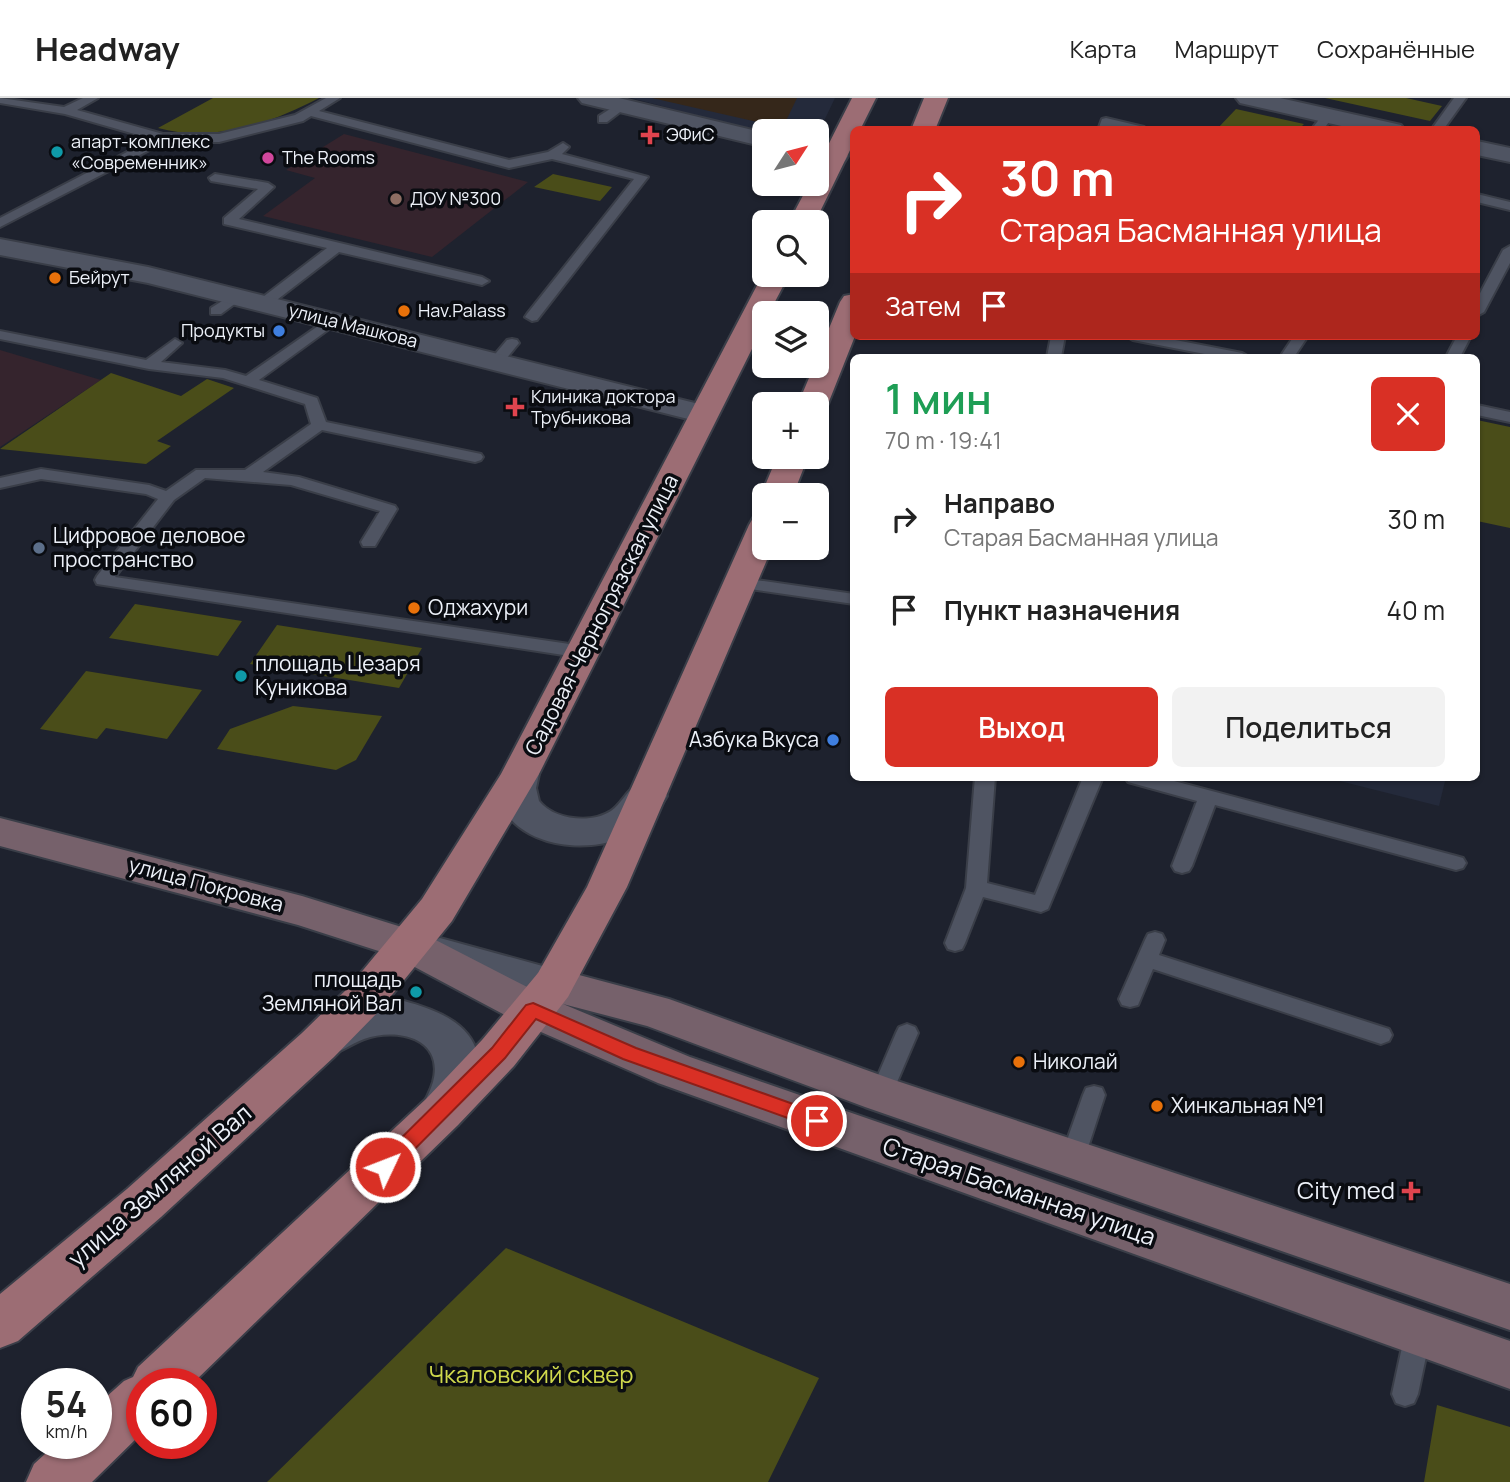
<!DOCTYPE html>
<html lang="ru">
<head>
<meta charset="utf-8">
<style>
  body { margin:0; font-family:Manrope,sans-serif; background:#f2f2f2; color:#222; height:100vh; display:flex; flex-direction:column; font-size:26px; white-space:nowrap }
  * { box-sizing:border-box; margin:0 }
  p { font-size:23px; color:#767676 }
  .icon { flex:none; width:38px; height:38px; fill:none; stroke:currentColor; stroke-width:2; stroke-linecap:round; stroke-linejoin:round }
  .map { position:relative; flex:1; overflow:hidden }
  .side { position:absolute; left:850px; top:256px; width:630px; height:427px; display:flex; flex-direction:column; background:#fff; border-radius:10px; box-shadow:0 2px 5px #0004 }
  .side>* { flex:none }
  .banner { position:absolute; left:850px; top:28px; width:630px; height:214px; border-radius:10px; box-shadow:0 2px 5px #0004; background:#d93025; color:#fff; overflow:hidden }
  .needle { width:46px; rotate:54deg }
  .buttons { position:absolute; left:752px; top:21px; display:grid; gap:14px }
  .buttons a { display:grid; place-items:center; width:77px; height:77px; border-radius:10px; background:#fff; box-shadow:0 2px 5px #0004; font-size:35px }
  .speed { position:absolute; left:21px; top:1270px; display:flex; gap:14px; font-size:35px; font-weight:700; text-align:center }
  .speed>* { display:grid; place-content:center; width:91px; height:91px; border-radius:50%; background:#fff; box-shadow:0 2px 5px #0004; line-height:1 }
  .speed small { font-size:18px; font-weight:400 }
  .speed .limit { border:10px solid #d22; background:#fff; color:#111 }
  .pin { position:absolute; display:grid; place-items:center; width:60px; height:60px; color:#fff; margin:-30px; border:4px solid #fff; border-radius:50%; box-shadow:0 2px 7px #0007 }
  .me { position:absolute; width:77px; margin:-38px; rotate:47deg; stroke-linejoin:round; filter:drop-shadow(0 0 5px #0008) }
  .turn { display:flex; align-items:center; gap:24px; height:147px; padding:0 35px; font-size:32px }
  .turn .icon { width:91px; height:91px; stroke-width:2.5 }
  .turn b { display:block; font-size:49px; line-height:60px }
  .then { display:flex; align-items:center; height:66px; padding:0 35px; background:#0003; gap:14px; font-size:26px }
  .round { display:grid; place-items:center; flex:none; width:74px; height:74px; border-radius:10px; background:#f2f2f2 }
  .summary { display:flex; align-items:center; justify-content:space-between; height:119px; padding:0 35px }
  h1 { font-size:42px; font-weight:600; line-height:52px; color:#1e9e55 }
  .primary-button { display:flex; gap:14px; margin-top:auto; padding:14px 35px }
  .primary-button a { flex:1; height:80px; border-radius:10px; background:#d93025; color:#fff; font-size:28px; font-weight:600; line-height:80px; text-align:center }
  .primary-button a+a { background:#f2f2f2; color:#222 }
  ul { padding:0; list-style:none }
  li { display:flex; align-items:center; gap:21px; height:91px; padding:0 35px }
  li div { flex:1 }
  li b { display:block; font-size:26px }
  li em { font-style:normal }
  header { display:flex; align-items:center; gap:42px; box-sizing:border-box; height:98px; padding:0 35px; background:#fff; border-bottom:2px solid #e0e0e0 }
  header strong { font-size:33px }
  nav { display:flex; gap:38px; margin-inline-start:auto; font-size:24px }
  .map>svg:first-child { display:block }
  .built { fill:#242a3b }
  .education { fill:#35242d }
  .medical { fill:#35271a }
  .green { fill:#4a4d19 }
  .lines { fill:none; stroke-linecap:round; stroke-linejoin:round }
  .lane-casing { stroke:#3a3e48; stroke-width:4 }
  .street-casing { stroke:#3a3e48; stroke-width:4 }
  .secondary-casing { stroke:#3a3e48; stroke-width:4 }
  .primary-casing { stroke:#3a3e48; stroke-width:4 }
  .lane { fill:#4f5462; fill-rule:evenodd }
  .street { fill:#4f5462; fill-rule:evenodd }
  .secondary { fill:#76616b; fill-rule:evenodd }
  .primary { fill:#9c6d74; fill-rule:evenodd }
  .route { fill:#d93025; stroke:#8d1f18; stroke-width:2 }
  .health-dot { fill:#e0444e; stroke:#0a0c11; stroke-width:2.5 }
  .culture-dot { fill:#0f9aa8; stroke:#0a0c11; stroke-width:2.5 }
  .hotel-dot { fill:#d1479c; stroke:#0a0c11; stroke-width:2.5 }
  .education-dot { fill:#8d6e63; stroke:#0a0c11; stroke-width:2.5 }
  .food-dot { fill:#e8710a; stroke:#0a0c11; stroke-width:2.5 }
  .shop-dot { fill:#3f7fe0; stroke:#0a0c11; stroke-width:2.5 }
  .service-dot { fill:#5c6f8a; stroke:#0a0c11; stroke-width:2.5 }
  .labels { text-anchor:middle; stroke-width:7; stroke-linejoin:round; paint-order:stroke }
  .far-poi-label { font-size:18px; fill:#edf1f9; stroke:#0a0c11; text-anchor:start }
  .far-street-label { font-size:18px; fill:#edf1f9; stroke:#0a0c11 }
  .poi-label { font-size:21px; fill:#edf1f9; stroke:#0a0c11; text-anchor:start }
  .street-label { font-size:21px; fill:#edf1f9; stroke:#0a0c11 }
  .near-street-label { font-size:24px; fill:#edf1f9; stroke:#0a0c11 }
  .near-poi-label { font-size:24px; fill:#edf1f9; stroke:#0a0c11; text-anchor:end }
  .near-park-label { font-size:24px; fill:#cfd84c; stroke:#0a0c11 }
</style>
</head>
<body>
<header>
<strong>Headway</strong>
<nav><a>Карта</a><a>Маршрут</a><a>Сохранённые</a></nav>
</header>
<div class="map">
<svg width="1510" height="1384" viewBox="0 0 1510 1384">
  <rect width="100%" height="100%" fill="#1e222e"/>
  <path class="built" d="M631,0h204l-11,23 -8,7 -8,3 -43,2z
    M1324,679h122l-7,29z"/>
  <path class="education" d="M344,36l184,48 -96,75 -169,-41 52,-38 -29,-8z
    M0,252l101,30 -101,67z"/>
  <path class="medical" d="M652,0h145l-12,25 -10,3z"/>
  <path class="green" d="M213,0h106c-49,26 -107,45 -161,30z
    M1325,0h81l36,8 -12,15z
    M1236,11l68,15 -5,5h-82z
    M553,76l59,13 -12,14 -66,-14z
    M111,275l70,23 26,-17 27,9 -77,53 14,5 -25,18 -146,-15z
    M1477,322l33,7v101l-33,-7z
    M135,506l107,17 -24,35 -109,-18z
    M277,527l145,23 -23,40 -149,-24z
    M86,573l116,19 -35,49 -61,-11 -9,11 -57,-10z
    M293,608l89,10 -26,44 -20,10 -119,-21 13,-20z
    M506,1150l313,130 -51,104h-501z
    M1437,1307l73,22v55h-86z"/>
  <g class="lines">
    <defs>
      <path id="lane" d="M0,0l64,9 19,-9h15l-21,12 86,24h56l76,-19 31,-17h14l-21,13 190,49 39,-8 15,-9 6,4 -7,7 86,23 -111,143 -5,1 -7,-4 2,-3 107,-135 -82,-20 -43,9 -198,-52 -8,5 -84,21h-54l-165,85v-9l152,-79 -87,-25 -65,-11z
        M1454,0h12l-23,32h-12z
        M618,6l10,2 -21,16h-8v-6z
        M1324,15l10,2 -11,15h-12z
        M1106,20l38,9 2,3 -35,-3 -1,3h-12l4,-11z
        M215,76l53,9 6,4 -35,32 243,58 7,4 -7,4 -143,-33 -70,54h-10v-6l68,-52 -103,-24v-6l34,-29 -47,-8 -2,-3z
        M1477,96l33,8v8l-33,-8z
        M1510,148v17l-26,49 -7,4v-17l26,-49z
        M235,195l5,1v6l-19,14h-10v-6z
        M331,219l5,1v6l-77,56 58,18 9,24 155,32 2,3 -2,3 -6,2 -153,-32 -59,42 36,5 96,29 2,3 -22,37h-12l-2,-4 19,-31 -89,-26 -86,-7 -31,22 -59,77 468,69 6,2 3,4 -3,4 -6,2 -486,-74 -2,-4 2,-4 61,-77 -12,-5 -105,-15 -41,9v-10l41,-9 108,16 17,6 30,-21h49l66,-46 -6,-20 -82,-26 -74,-9 -149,-30v-8l146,29 29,-21 7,4 -21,19 64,8 21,6z
        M1051,238h14l-4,21h-14z
        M1126,238h29l87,17 7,4h-29l-87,-17z
        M1294,238h14l-14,21h-14z
        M1457,238h14l-11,21h-14z
        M512,241l5,1 2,3 -18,22h-10l-2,-3 2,-3 16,-19z
        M1477,307l33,7v10l-33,-7z
        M742,480l112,16v10l-118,-17 -2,-4z
        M975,679h20l-8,106 48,12 48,-118h20l-55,132 -7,3 -58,-15 -18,46 -3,6 -7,2 -7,-2 -3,-6 21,-55z
        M1125,679h34l297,79 7,2 3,5 -3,5 -7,2 -241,-65 -23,61 -3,5 -7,2 -7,-2 -3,-5 25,-65 -69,-19z
        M1155,834l7,2 3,6 -6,15 230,74 3,6 -3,6 -8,3 -228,-75 -15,36 -8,2 -8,-2 -3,-6 26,-59 3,-6z
        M907,926l8,3 3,6 -26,61 -3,7 -8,2 -8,-2 -3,-7 26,-61 3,-6z
        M1094,988l8,2 3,7 -21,65 -4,7 -8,3 -8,-3 -4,-7 23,-65 3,-7z
        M1418,1223l9,4 4,8 -13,61 -4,9 -9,3 -9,-3 -4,-9 13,-61 4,-8z"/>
      <path id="street" d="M578,0h41l146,35v14l-183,-44z
        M1236,0h44l121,27 4,5h-46l-119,-27z
        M1477,43l33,7v14l-33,-7z
        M817,47l28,6 3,5 -3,5 -9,2 -19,-4z
        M0,141l148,28 567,141 4,6 -4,6 -11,3 -556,-140 -148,-28z
        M520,663l13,4 6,9 -3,14 3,13c15,19 52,23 72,10 10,-7 15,-19 24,-25 8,-5 18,-2 27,0l5,10c-8,13 -17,28 -31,36 -39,22 -107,19 -132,-22 -9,-16 -6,-30 3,-45z
        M440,840l128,35 6,12 -6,12 -15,5 -128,-37 -6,-11 6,-11z
        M404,903c40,11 82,28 74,79 -2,15 -13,32 -20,45l-16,6 -16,-6 -7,-13c5,-9 11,-20 14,-30 12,-44 -36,-55 -69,-43 -13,5 -25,14 -39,18l-16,-5 -6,-12c17,-33 67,-38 101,-39z"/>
      <path id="secondary" d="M0,720l302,78 122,38 111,57 -3,-6 6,-12 15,-5 116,31 225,81 616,204v46l-645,-223 -218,-81 -84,-22 127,53 820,284v48l-852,-306 -140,-61 -124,-66 -96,-31 -298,-79z"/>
      <path id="primary" d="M852,0h24l-16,32h-6v12l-39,80h-26l20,-38h8v-17z
        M924,0h24l-13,32h-24z
        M765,172v5h24l-20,38h-4v10l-226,451 -87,147 -73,90 -45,46 -173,160 -143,124 -18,7v-54l127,-105 175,-156 47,-46 73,-88 79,-125z
        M854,196l1,42 -27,68 -4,6 -7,2v-8h-19l16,-38h3v-9l23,-55 4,-6z
        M777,359h31l-15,38h-28v5l-4,-5z
        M765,417v33h7l-145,339 -59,110 -54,69 -56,59 -266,259h-50v49l-50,49h-66l8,-18 22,-20h40v-38l28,-25 9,-4 5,-10 288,-268 56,-59 56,-67 49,-86 162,-362 4,-7z"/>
    </defs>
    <use href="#lane" class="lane-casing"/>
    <use href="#street" class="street-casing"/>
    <use href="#secondary" class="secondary-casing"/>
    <use href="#primary" class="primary-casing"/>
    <use href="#lane" class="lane"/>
    <use href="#street" class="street"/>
    <use href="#secondary" class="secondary"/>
    <use href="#primary" class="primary"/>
  </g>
  <path class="route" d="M533,905l103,45 188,67 2,6 -2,5 -7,3 -7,-3 -187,-67 -87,-40 -31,39 -113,114 -7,3 -7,-3 -3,-5 3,-6 114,-113 34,-43z"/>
  <g class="health-dot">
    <path d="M646.5 26.5h7v7h7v7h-7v7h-7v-7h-7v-7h7z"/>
    <path d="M511.5 298.5h7v7h7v7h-7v7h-7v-7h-7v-7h7z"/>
    <path d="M1407.5 1082.5h7v7h7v7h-7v7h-7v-7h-7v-7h7z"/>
  </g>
  <g class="culture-dot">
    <circle cx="57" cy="54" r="7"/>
    <circle cx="241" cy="578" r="7"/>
    <circle cx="416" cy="894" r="7"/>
  </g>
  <circle class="hotel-dot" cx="268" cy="60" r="7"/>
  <circle class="education-dot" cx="396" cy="101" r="7"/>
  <g class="food-dot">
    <circle cx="55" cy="180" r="7"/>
    <circle cx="404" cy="213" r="7"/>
    <circle cx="414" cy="510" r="7"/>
    <circle cx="1019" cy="964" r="7"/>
    <circle cx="1157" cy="1008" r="7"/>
  </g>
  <g class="shop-dot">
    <circle cx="279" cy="233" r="7"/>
    <circle cx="833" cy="642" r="7"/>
  </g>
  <circle class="service-dot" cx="39" cy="450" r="7"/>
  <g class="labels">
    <g class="far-poi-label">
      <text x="666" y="43">ЭФиС</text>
      <text x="71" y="50">апарт-комплекс<tspan x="71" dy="21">«Современник»</tspan></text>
      <text x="282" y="66">The Rooms</text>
      <text x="410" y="107">ДОУ №300</text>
      <text x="69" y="186">Бейрут</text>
      <text x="418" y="219">Hav.Palass</text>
      <text x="265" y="239" text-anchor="end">Продукты</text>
      <text x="531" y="305">Клиника доктора<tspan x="531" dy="21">Трубникова</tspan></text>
    </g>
    <g class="far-street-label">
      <text transform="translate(353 228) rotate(14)" y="6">улица Машкова</text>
    </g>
    <g class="poi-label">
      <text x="53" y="445">Цифровое деловое<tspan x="53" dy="24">пространство</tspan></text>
      <text x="428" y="517">Оджахури</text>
      <text x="255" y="573">площадь Цезаря<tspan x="255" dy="24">Куникова</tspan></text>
      <text x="819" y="649" text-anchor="end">Азбука Вкуса</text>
      <text x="402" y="889" text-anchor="end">площадь<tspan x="402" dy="24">Земляной Вал</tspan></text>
      <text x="1033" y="971">Николай</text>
      <text x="1171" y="1015">Хинкальная №1</text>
    </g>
    <g class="street-label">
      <text transform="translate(602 517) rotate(-63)" y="7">Садовая-Черногрязская улица</text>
      <text transform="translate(206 787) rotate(15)" y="7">улица Покровка</text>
    </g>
    <g class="near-street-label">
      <text transform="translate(160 1088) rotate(-41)" y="8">улица Земляной Вал</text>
      <text transform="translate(1019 1094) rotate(19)" y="8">Старая Басманная улица</text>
    </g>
    <g class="near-poi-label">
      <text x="1395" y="1101">City med</text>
    </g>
    <g class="near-park-label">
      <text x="531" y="1285">Чкаловский сквер</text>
    </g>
  </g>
</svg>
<div class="buttons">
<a><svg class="needle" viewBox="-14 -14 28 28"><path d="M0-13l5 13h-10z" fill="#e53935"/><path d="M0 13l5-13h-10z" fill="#767676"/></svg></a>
<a><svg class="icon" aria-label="search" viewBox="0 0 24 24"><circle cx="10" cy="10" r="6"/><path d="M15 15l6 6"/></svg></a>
<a><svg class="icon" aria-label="layers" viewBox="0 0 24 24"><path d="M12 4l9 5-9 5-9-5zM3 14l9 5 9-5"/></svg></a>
<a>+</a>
<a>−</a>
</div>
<div class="speed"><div>54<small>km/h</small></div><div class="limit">60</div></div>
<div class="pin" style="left:817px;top:1023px;background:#d93025"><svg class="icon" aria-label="arrive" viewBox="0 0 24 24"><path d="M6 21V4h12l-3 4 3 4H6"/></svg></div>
<svg class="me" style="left:385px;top:1069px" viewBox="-20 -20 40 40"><circle r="17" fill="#d93025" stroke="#fff" stroke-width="3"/><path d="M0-11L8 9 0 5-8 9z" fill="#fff"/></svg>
<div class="banner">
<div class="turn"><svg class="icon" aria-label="right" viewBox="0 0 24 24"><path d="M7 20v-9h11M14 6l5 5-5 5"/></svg><div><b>30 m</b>Старая Басманная улица</div></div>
<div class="then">Затем<svg class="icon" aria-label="arrive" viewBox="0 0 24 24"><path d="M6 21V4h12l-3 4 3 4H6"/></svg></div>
</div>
<section class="side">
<div class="summary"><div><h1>1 мин</h1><p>70 m · 19:41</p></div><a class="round" style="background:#d93025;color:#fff"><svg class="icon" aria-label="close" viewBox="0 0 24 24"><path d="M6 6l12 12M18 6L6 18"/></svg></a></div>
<ul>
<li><svg class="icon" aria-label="right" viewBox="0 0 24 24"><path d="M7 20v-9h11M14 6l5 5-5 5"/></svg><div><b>Направо</b><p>Старая Басманная улица</p></div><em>30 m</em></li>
<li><svg class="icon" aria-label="arrive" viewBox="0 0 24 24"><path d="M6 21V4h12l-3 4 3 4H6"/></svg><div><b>Пункт назначения</b></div><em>40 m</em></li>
</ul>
<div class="primary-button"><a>Выход</a><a>Поделиться</a></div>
</section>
</div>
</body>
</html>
